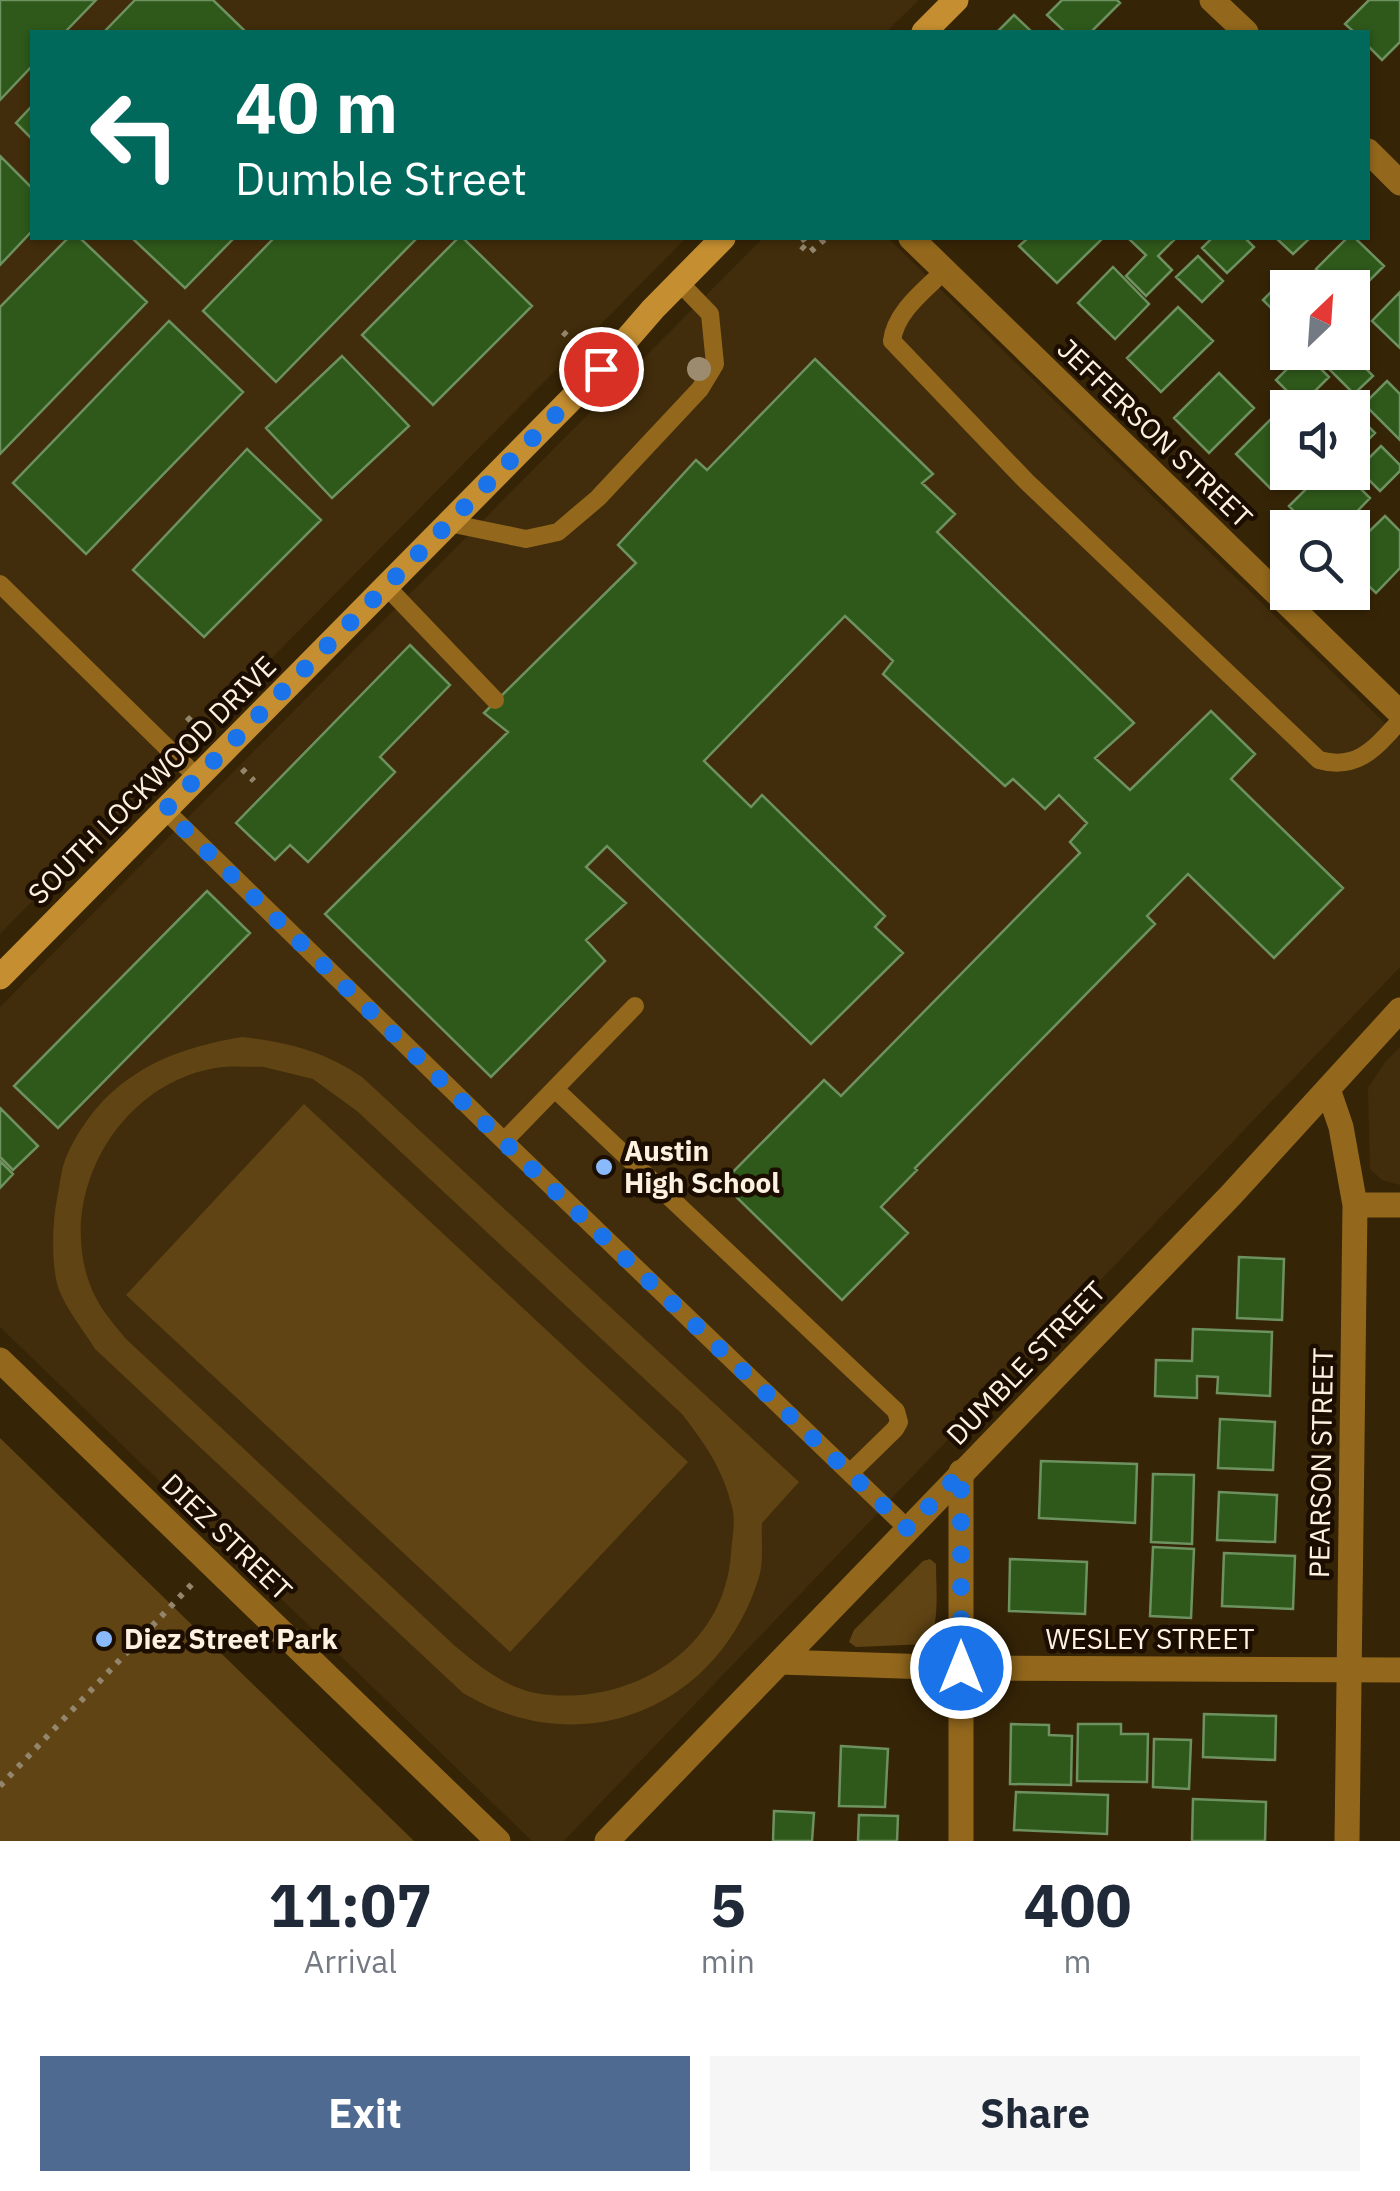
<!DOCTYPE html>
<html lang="en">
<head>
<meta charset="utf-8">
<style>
  body { margin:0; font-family:"IBM Plex Sans",sans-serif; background:#f6f6f7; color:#1f2937; height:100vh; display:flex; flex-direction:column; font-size:38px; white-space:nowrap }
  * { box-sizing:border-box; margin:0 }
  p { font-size:32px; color:#747a83 }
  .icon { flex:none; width:55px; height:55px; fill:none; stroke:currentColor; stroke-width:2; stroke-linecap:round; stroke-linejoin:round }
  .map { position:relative; height:1841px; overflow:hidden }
  .details { display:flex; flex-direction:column; background:#fff; flex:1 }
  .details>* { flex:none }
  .hud { position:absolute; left:30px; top:30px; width:1340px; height:210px; border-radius:0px; box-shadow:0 2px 8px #0004; background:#00695c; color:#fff; overflow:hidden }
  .needle { width:65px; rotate:25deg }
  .fabs { position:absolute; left:1270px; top:270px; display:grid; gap:20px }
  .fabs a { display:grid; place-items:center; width:100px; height:100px; border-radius:0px; background:#fff; box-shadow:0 2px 8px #0004; font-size:50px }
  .pin { position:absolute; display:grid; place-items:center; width:85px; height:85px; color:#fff; margin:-42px; border:5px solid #fff; border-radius:50%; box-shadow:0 2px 10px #0007 }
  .me { position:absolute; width:110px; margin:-55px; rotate:0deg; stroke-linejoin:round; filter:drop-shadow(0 0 8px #0008) }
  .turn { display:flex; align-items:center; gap:35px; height:210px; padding:0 40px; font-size:45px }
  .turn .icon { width:130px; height:130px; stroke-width:2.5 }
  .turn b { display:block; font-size:70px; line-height:85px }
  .eta { display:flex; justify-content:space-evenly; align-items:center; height:170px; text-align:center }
  .eta b { font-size:60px; font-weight:700; line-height:70px }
  .primary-button { display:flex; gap:20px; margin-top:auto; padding:20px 40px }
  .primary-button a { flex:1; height:115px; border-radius:0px; background:#4f6a90; color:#fff; font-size:40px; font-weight:700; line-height:115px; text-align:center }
  .primary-button a+a { background:#f6f6f7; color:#1f2937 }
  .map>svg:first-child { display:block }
  .built { fill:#412d0b }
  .green { fill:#614414; fill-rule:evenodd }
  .building { fill:#2f591b; stroke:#6d915f; stroke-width:2.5 }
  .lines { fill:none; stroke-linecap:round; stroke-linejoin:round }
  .path { stroke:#94856d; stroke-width:6; stroke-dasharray:5 8; stroke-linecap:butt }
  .service { stroke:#93681c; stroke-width:18 }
  .minor { stroke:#93681c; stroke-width:25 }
  .tertiary { stroke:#93681c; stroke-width:25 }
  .secondary { stroke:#c58f31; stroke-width:25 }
  .tree { fill:#9d8b70 }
  .route { stroke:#1a73e8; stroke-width:18; stroke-dasharray:0 32.4 }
  .poi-dot { fill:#8abafc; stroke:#1b0e00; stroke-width:4 }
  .labels { text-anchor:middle; stroke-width:9; stroke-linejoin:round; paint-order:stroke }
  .street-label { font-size:28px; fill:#fdf1e1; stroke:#1b0e00 }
  .poi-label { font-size:28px; font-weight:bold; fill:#fdf1e1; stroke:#1b0e00; text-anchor:start }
</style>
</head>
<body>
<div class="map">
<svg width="1400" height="1841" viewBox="0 0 1400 1841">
  <rect width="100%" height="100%" fill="#362406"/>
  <path class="built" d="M0,0h919l-33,32h-854v206h654l-686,696z
    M763,238h125l512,500v229l-836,874h-32l-532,-514v-320z
    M1400,1047v138l-18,-5 -12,-11 -2,-81 17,-26z"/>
  <path class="green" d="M242,1037c45,5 82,14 120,40l437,405 -37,41c-1,17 2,38 -3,54 -40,131 -177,188 -296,116l-368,-344c-11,-18 -28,-39 -36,-59 -8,-23 -7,-66 -2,-91 3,-14 4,-31 10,-44 36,-76 96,-105 175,-118zM264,1067l49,12 44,32 325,303c23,30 41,55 50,93 4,14 0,31 -1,46 -6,96 -99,153 -190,141 -34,-5 -61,-27 -86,-48l-329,-307c-15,-18 -29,-34 -37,-57 -31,-89 29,-194 121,-213 17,-4 37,-2 54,-2z
    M304,1104l384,358 -178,190 -384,-357z
    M0,1438l414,403h-414z
    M930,1559l6,5c0,26 4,58 -8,80l-72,3 -7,-5 5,-12 69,-69z"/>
  <path class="building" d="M0,0h96l-31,32h-33v34l-32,34z
    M135,0h78l33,32h-142z
    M1062,0h55l3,3 -29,29h-26l-18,-17z
    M1369,0h31v42l-18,18 -14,-14v-14h-14l-9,-8z
    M1014,15l18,17h-35z
    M32,106v33l-16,-16z
    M0,156l32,32v43l-32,34z
    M68,238h12l67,64 -147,152v-147z
    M132,238h102l-49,50z
    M274,238h143l-141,144 -73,-71z
    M458,238h5l69,68 -99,99 -71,-70z
    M1028,238h75l-46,45 -38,-37z
    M1128,238h43l3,2 -16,16 14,14 -26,26 -20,-20 20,-21z
    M1212,238h33l9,9 -27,26 -25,-25z
    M1276,238h34l-17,16z
    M1347,238h8l29,28 -32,32v-10h-17l-19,-19z
    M1198,256l25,25 -21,21 -26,-25z
    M1113,267l36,37 -34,35 -37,-36z
    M1288,275l13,13h-13v37l-25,-25z
    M1400,292v56l-28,-27z
    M1178,307l35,34 -52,51 -34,-34z
    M169,321l74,71 -157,162 -73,-71z
    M1304,352l25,25 -28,28 -25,-25z
    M1323,352h27l23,24 -19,18 -36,-36z
    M342,356l67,70 -77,72 -66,-70z
    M815,359l118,115 -11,9 33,31 -18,18 197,191 -39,35 35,32 81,-79 44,43 -24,25 112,109 -69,70 -86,-84 -41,42 8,8 -240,244 2,2 -36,37 27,26 -66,67 -120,-117 102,-103 17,16 239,-243 -10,-11 17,-19 -28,-28 -14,14 -32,-30 -8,7 -122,-112 10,-13 -48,-45 -141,145 47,46 11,-12 123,121 -10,11 28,26 -92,91 -204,-198 -21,21 40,36 -40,37 19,21 -114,116 -166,-163 183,-182 -24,-19 152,-150 -18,-18 78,-85 11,10z
    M1219,373l35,35 -45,45 -35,-35z
    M1387,381l13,13v46l-36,-36z
    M1284,406l4,3v62l-18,17 -34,-34z
    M1355,413l20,20 -20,20 -3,-2z
    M1381,446l19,19v6l-20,20 -22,-22z
    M247,449l74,71 -117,117 -71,-67z
    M1323,472h21l26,26 -29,30h-31l-21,-22z
    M1385,516l15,15v37l-24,25 -24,-23v-22z
    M410,645l40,40 -70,72 15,15 -87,90 -18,-17 -15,15 -39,-37z
    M207,891l43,42 -192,195 -44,-42z
    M0,1108l38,38 -25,24 -13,-13z
    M0,1161l13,13 -13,14z
    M1239,1257l45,2 -2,61 -45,-2z
    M1193,1329l79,3 -2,64 -53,-3 1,-16 -21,-1v22l-42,-2 1,-36 36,1z
    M1220,1419l55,3 -2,48 -55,-2z
    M1041,1461l96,3 -2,59 -96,-5z
    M1153,1474l41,1 -2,69 -41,-2z
    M1219,1492l58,3 -2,47 -58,-2z
    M1153,1547l41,2 -3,69 -41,-2z
    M1224,1553l71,3 -2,53 -71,-3z
    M1010,1559l77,3 -2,52 -76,-3z
    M1204,1714l72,2 -1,44 -72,-3z
    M1011,1724l38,1v10l23,1 -1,49 -61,-1z
    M1078,1724h43v10h27l-1,48 -70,-1z
    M1154,1739l37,1 -2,49 -36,-2z
    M841,1746l47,3 -3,58 -46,-1z
    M1016,1792l92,3 -1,39 -93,-4z
    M1193,1799l73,3 -1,39h-73z
    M774,1811l40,2 -2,28h-39z
    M859,1815l39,1 -1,25h-39z"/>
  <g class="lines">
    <path class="path" d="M805,238l-7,5 11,10 17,-15
      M563,332l14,13
      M187,717l8,8
      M242,769l12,12
      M0,1786l192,-202"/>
    <path class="service" d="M945,270c-20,20 -50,42 -53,71l134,140 293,279c39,11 57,-13 81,-39
      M449,523l77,16 32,-7 40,-34 102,-109 15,-25 -5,-50 -30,-31
      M0,584l197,193
      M386,586l109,114
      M165,810l339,331 404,388
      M556,1090l340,321 3,11 -4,7 -45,44
      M504,1141l131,-135"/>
    <path class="minor" d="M1212,0l34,32
      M1368,151l32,32
      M911,238l489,475
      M1328,1089l13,38 14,78 -8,636
      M1355,1205h45
      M0,1360l498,481
      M961,1472v369"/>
    <path class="tertiary" d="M780,1662l181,6 439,2
      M607,1841l624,-646 169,-185"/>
    <path class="secondary" d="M924,32l32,-32
      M0,977l601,-608 52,-60 70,-71"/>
  </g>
  <circle class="tree" cx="699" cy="369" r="12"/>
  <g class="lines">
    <path class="route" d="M601,369l-436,441 339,332 404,387 53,-57v196"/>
  </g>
  <g class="poi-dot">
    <circle cx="604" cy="1167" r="10"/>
    <circle cx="104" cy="1639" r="10"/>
  </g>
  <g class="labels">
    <g class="street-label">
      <text transform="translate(1155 433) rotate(44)" y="10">JEFFERSON STREET</text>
      <text transform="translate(152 780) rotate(-45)" y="10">SOUTH LOCKWOOD DRIVE</text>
      <text transform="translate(1026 1363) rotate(-46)" y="10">DUMBLE STREET</text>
      <text transform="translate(1321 1463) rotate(-89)" y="10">PEARSON STREET</text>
      <text transform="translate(227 1537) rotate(44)" y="10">DIEZ STREET</text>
      <text x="1150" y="1649">WESLEY STREET</text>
    </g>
    <g class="poi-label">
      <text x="624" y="1161">Austin<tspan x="624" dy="32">High School</tspan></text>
      <text x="124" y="1649">Diez Street Park</text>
    </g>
  </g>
</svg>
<div class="fabs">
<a><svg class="needle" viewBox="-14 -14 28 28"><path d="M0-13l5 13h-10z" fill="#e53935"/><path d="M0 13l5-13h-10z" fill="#747a83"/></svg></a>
<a><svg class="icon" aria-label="sound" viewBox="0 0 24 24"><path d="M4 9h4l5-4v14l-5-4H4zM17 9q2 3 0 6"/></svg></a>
<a><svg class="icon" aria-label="search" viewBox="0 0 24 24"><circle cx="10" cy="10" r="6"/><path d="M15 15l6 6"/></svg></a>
</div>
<div class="pin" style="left:601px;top:369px;background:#d93025"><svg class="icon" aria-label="arrive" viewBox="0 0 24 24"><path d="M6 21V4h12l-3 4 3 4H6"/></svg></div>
<svg class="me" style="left:961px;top:1668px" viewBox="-20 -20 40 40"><circle r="17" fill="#1a73e8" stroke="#fff" stroke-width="3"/><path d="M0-11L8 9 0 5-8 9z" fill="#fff"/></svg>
<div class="hud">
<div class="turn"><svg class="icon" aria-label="left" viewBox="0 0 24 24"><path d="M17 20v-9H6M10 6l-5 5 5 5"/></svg><div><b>40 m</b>Dumble Street</div></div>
</div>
</div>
<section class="details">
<div class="eta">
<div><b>11:07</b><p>Arrival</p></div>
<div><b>5</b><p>min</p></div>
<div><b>400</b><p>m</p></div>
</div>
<div class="primary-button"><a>Exit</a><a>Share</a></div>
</section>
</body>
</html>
